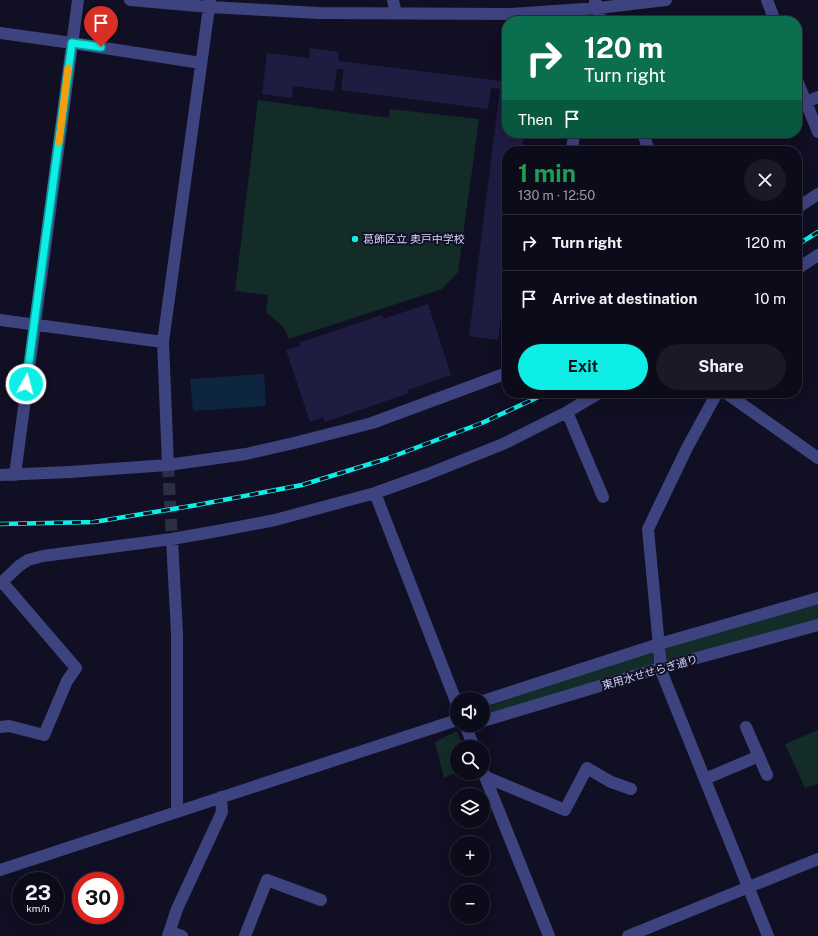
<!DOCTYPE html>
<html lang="en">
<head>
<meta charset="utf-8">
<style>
  body { margin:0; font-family:"Public Sans","Noto Sans JP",sans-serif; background:#1a1927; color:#f1f3f6; height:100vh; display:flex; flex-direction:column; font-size:15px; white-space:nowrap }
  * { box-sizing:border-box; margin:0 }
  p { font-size:13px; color:#9a9ba2 }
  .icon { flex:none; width:22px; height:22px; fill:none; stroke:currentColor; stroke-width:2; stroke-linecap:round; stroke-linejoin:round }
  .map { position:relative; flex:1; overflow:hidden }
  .details { position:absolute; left:502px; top:146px; width:300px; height:252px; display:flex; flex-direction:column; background:#0c0b1a; border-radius:16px; box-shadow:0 4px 16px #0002,0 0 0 1px #2c2b39 }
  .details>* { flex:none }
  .hud { position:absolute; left:502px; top:16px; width:300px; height:122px; border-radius:16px; box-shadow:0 4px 16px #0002,0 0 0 1px #2c2b39; background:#0b6e4f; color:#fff; overflow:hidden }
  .controls { position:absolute; left:450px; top:692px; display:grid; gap:8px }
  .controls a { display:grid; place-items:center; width:40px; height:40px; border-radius:50%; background:#0c0b1a; box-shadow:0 4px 16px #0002,0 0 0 1px #2c2b39; font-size:20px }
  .speed { position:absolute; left:12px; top:872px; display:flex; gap:8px; font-size:20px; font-weight:700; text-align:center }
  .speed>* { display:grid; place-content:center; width:52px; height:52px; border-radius:50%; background:#0c0b1a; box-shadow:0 4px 16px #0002,0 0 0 1px #2c2b39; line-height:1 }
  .speed small { font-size:10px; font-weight:400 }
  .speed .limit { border:6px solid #d22; background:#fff; color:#111 }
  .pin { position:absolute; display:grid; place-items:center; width:34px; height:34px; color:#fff; margin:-41px -17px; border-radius:50% 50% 50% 0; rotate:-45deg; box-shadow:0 0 4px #0007 }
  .pin .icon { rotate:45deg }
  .me { position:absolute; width:44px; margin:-22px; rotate:7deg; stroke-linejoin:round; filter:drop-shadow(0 0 3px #0008) }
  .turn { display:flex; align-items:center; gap:14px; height:84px; padding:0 16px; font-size:18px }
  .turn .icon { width:52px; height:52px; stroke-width:2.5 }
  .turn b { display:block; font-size:28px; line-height:34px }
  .then { display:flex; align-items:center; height:38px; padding:0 16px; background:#0003; gap:8px; font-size:15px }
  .round { display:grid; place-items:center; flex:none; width:42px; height:42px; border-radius:21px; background:#1a1927 }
  .headline { display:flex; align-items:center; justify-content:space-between; height:68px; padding:0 16px }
  h1 { font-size:24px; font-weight:700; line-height:30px; color:#1e9e55 }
  .cta { display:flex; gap:8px; margin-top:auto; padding:8px 16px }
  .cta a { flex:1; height:46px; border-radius:24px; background:#0deee7; color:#111; font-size:16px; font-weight:700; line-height:46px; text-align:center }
  .cta a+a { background:#1a1927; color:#f1f3f6 }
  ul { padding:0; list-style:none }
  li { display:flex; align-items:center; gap:12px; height:56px; padding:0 16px; border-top:1px solid #2c2b39 }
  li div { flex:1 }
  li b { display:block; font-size:15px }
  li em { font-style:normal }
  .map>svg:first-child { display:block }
  .green { fill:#132c28 }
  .water { fill:#0d253e }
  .building { fill:#1f1c42 }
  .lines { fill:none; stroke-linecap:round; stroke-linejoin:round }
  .minor-tunnel { stroke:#2d2d44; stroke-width:12; stroke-dasharray:12 6; stroke-linecap:butt }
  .minor { stroke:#3d437f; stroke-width:12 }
  .rail-casing { stroke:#0deee7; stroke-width:4.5 }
  .rail { stroke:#100f23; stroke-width:3; stroke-dasharray:9; stroke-linecap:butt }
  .route-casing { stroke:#089b96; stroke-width:10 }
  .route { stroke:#0deee7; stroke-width:7 }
  .slow { stroke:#f59e0b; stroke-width:7 }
  .poi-dot { fill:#0deee7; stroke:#100f23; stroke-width:1.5 }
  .labels { text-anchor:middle; stroke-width:4; stroke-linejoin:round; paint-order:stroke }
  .poi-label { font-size:11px; fill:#d3d4fd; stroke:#100f23; text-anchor:start }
  .street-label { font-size:11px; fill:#d3d4fd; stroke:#100f23 }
</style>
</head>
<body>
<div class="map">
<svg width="818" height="936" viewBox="0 0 818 936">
  <rect width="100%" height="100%" fill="#100f23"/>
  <path class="green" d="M258,100l131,18 1,-9 89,10 -21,153 -16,17 -153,50 -5,-11 -18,-16 2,-17 -33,-4z
    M818,603v20l-156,43v-18z
    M659,649v17l-176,56v-14z
    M818,730v56l-1,-2 -12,4 -20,-44z
    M457,731l6,16h-6v25l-13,6 -9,-36z"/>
  <path class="water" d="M264,374l2,32 -73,5 -3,-32z"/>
  <path class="building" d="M310,48l29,4 -1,9 162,20 2,-12h5v64h17l-2,18h-15v120l-9,69 -29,-4 31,-247 -9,-1 -3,21 -147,-19 3,-21h-7l-3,22 -41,-5 -1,12 -30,-4 5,-41 42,5z
    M428,304l23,71 -43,15 1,3 -84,29 -2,-5 -13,5 -24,-72 14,-4 -1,-3 83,-28 1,4z"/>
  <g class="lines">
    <path class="minor-tunnel" d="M168,465l4,74"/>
    <path class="minor" d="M130,0l79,7 110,6 192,1 87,-6 68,-8
      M393,0l3,14
      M767,0l8,21
      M595,1l7,20
      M0,33l72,10 129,20
      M797,80l21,52
      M806,102l12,-5
      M643,133l6,18
      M572,151l2,-18
      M797,208l21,-14
      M797,269l21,-14
      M0,320l163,22
      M717,393l-30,55 -39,81 12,128v11l108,268
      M726,393l92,65
      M567,412l36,85
      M168,465l-5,-123 47,-342
      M0,475l70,-3 98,-7 78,-11 48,-11 78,-20 135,-50
      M15,475l63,-475
      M375,493l82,211
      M172,539l5,95v178
      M0,584l19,-18 9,-6 15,-4 129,-17 51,-9 52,-10 100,-27 53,-19 75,-30 64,-32 32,-19
      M483,701l176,-57 159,-46
      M483,721l177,-53 158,-43
      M465,725l9,22
      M0,727l9,-1 35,9 23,-54 9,-13 -74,-86
      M746,727l21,48
      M484,774l65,162
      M486,777l79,33 22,-42 24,14 20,7
      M705,779l54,-23
      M0,870l457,-150
      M170,932l12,4
      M168,936l9,-27 45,-97 -1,-15
      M245,936l22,-56 54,20
      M628,936l190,-77"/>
    <defs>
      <path id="rail" d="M797,245l21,-13
        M0,524l94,-2 103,-17 105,-20 84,-26 96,-36 65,-30"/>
    </defs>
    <use href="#rail" class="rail-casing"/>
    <use href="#rail" class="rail"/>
  </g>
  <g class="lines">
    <defs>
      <path id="route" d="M26,384l46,-341 29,4"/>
    </defs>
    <use href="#route" class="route-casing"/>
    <use href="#route" class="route"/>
    <path class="slow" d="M59,142l9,-74"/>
  </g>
  <circle class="poi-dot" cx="355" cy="239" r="4"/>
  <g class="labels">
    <g class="poi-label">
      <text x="363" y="243">葛飾区立 奥戸中学校</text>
    </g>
    <g class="street-label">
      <text transform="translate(650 672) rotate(-16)" y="4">東用水せせらぎ通り</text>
    </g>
  </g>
</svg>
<div class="controls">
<a><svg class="icon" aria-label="sound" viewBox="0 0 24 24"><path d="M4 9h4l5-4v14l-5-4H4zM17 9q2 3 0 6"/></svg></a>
<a><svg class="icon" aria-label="search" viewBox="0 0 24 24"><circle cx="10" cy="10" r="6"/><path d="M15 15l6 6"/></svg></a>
<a><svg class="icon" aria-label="layers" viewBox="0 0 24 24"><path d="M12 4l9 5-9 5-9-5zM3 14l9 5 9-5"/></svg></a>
<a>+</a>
<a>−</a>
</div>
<div class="speed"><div>23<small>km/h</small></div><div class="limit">30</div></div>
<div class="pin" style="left:101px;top:47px;background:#d93025"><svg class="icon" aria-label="arrive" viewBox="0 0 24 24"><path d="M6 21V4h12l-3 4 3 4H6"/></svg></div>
<svg class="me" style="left:26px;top:384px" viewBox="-20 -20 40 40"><circle r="17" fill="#0deee7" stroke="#fff" stroke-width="3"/><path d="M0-11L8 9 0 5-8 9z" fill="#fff"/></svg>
<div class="hud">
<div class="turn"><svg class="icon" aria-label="right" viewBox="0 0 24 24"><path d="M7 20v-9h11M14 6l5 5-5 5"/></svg><div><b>120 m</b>Turn right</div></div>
<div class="then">Then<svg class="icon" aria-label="arrive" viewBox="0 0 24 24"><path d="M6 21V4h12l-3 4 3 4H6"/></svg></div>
</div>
<section class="details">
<div class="headline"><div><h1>1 min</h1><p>130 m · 12:50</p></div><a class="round"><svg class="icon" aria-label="close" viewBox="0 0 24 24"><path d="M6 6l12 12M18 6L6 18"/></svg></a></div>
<ul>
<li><svg class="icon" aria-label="right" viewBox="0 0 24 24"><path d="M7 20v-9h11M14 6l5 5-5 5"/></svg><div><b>Turn right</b></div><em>120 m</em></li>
<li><svg class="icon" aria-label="arrive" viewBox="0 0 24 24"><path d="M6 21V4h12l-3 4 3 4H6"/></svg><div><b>Arrive at destination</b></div><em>10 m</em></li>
</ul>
<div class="cta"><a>Exit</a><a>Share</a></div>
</section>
</div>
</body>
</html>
